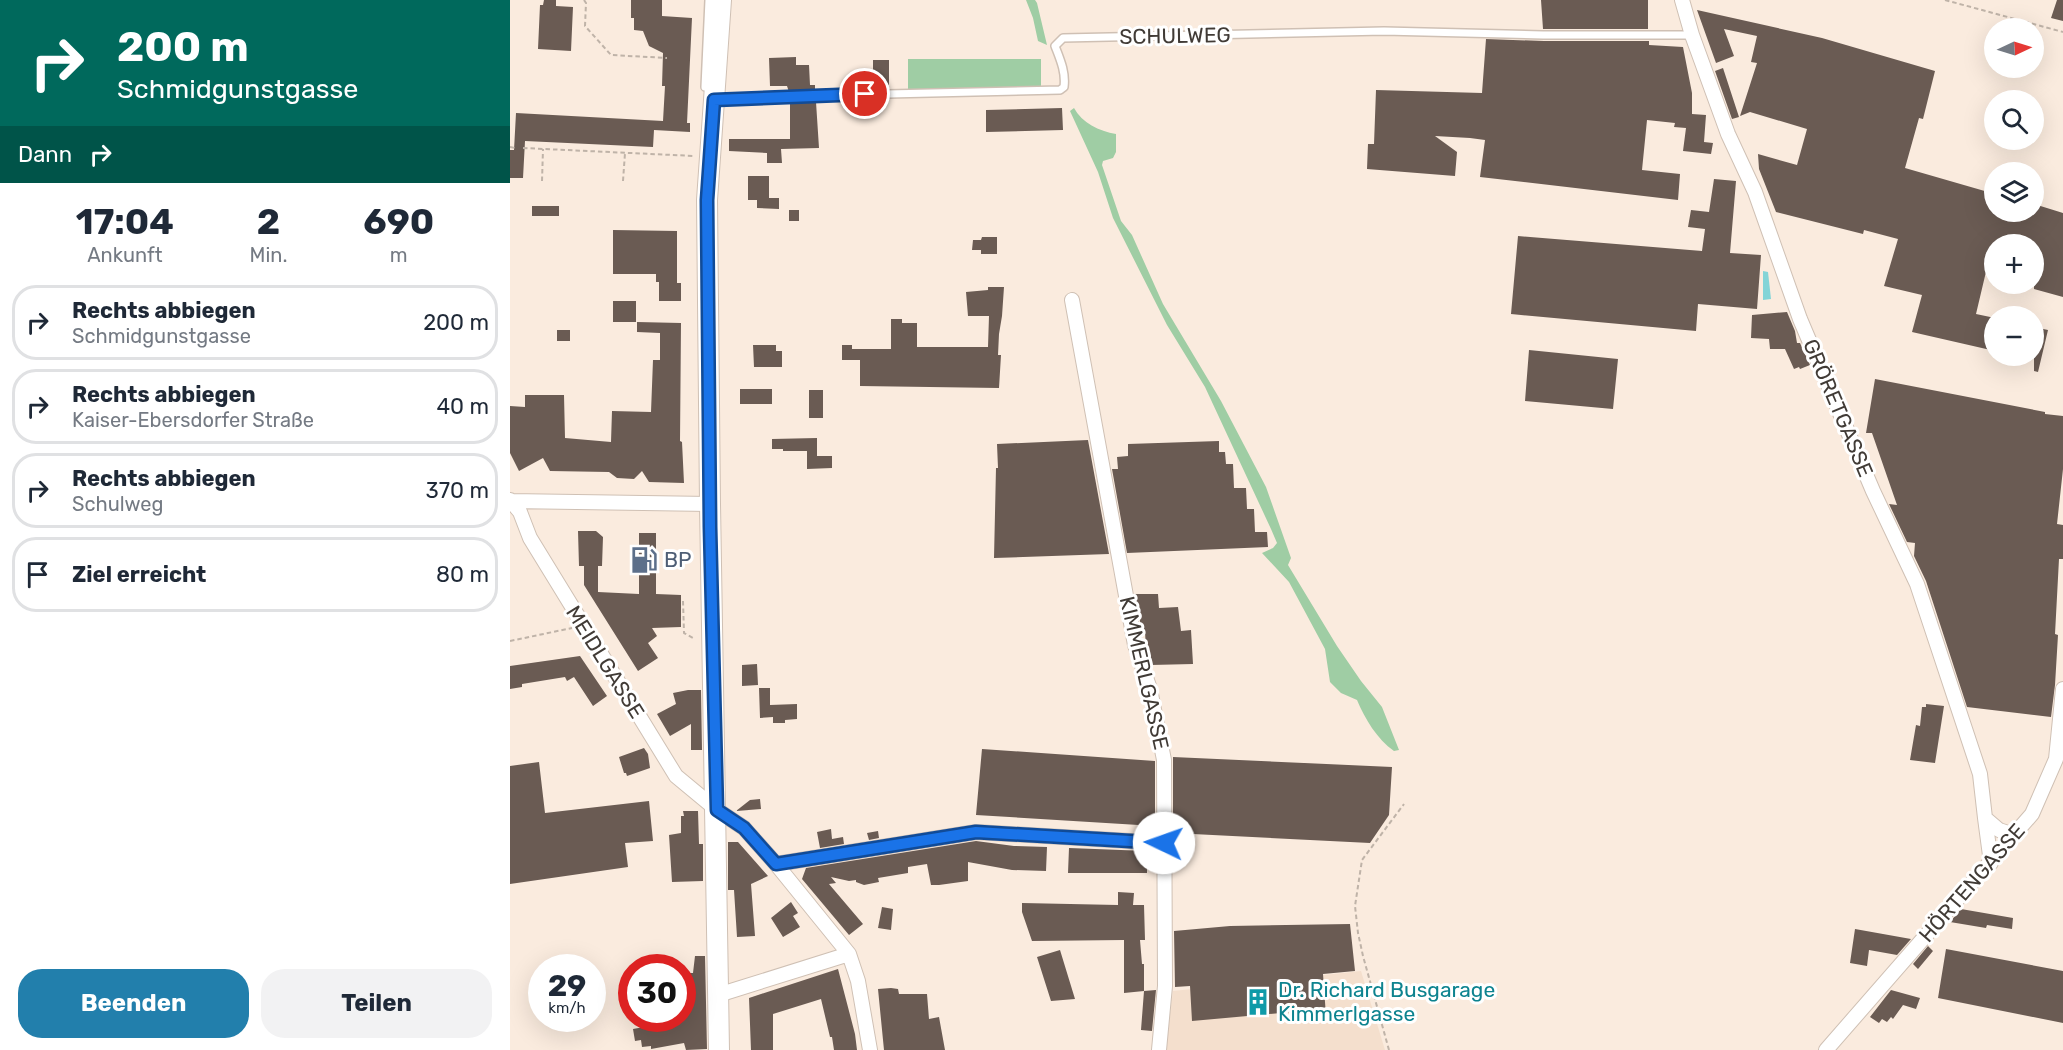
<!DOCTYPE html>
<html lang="de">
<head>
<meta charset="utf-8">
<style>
  body { margin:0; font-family:Rubik,sans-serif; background:#f2f2f3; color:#1f2937; height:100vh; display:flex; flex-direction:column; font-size:22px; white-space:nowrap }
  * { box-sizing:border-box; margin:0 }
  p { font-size:20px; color:#747a83 }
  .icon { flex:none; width:33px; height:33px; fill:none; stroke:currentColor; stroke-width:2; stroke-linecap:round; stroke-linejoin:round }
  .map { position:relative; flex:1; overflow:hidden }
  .drawer { display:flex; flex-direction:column; background:#fff; width:510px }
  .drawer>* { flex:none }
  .guide { background:#00695c; color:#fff; overflow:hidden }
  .needle { width:39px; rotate:86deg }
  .fabs { position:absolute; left:1474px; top:18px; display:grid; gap:12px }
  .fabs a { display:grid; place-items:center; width:60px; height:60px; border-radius:50%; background:#fff; box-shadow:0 6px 24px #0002; font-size:30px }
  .speed { position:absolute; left:18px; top:954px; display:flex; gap:12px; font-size:30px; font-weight:700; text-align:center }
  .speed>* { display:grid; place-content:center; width:78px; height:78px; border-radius:50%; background:#fff; box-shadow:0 6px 24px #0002; line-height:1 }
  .speed small { font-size:15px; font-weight:400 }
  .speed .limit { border:9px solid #d22; background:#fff; color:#111 }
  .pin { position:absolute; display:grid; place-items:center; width:51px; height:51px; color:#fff; margin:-26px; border:3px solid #fff; border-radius:50%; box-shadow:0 2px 6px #0007 }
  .me { position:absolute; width:66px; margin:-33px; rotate:273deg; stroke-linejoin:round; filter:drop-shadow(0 0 4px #0008) }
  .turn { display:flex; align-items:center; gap:21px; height:126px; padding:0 18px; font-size:27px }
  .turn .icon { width:78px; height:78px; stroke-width:2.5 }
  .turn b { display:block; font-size:42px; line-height:51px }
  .then { display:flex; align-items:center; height:57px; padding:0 18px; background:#0003; gap:12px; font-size:22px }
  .eta { display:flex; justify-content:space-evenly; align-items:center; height:102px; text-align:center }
  .eta b { font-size:36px; font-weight:700; line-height:42px }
  .button { display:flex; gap:12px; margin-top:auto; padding:12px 18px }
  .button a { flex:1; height:69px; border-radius:24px; background:#227fac; color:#fff; font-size:24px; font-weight:700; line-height:69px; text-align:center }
  .button a+a { background:#f2f2f3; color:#1f2937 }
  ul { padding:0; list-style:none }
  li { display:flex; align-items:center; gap:18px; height:75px; margin:0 12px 9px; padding:0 6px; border:3px solid #e0e1e3; border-radius:24px }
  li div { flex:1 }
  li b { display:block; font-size:22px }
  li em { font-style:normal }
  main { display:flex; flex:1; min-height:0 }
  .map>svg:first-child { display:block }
  .built { fill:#f4dfcd }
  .green { fill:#9fcda4 }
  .water { fill:#83d4d7 }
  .building { fill:#6a5b53 }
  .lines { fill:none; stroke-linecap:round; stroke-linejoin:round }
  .lane-casing { stroke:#cfc0b4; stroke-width:10 }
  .street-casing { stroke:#cfc0b4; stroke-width:16 }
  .secondary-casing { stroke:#cfc0b4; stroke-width:22 }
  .path { stroke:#bfb3a8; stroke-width:2; stroke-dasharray:4.5 3; stroke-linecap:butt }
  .lane { stroke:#fff; stroke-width:7 }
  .street { stroke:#fff; stroke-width:14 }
  .secondary { stroke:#fff; stroke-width:20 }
  .route-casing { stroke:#114b97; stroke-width:15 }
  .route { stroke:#1a73e8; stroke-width:10 }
  .labels { text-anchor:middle; stroke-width:6; stroke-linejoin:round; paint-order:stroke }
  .street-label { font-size:21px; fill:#413b36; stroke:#fff }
  .service-label { font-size:21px; fill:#4e5e75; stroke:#fff; text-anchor:start }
  .culture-label { font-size:21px; fill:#0d838f; stroke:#fff; text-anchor:start }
</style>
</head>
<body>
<main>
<section class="drawer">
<div class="guide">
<div class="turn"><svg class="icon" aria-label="right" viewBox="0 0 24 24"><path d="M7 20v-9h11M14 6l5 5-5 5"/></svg><div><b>200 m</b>Schmidgunstgasse</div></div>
<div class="then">Dann<svg class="icon" aria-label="right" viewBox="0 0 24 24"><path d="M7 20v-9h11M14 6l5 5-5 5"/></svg></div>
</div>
<div class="eta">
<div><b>17:04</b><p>Ankunft</p></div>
<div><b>2</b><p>Min.</p></div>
<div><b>690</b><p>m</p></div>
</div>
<ul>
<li><svg class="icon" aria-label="right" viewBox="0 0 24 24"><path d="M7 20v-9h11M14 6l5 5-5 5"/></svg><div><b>Rechts abbiegen</b><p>Schmidgunstgasse</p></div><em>200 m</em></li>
<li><svg class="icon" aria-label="right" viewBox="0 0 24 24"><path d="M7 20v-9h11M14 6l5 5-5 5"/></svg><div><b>Rechts abbiegen</b><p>Kaiser-Ebersdorfer Straße</p></div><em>40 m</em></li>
<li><svg class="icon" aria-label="right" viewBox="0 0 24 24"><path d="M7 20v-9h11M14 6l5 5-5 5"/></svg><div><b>Rechts abbiegen</b><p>Schulweg</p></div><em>370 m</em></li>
<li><svg class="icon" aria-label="arrive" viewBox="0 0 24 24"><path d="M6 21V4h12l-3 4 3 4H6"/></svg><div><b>Ziel erreicht</b></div><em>80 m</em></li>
</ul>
<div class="button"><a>Beenden</a><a>Teilen</a></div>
</section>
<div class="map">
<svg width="1553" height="1050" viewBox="0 0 1553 1050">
  <rect width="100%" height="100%" fill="#faebde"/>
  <path class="built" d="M851,971l24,79h-220l8,-59z"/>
  <path class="green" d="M516,0h9l2,3 10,42 -9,-4 -5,-23z
    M398,59h133v30l-133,2z
    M564,108c8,15 25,23 42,26v18l-3,6 -10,3 -1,4 19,56 11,14 31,69 58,97 45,86 25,71 -3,7 49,81 24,35 21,26 17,43 -5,1c-17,-12 -29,-32 -37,-51l-16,-7 -11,-11 -5,-33 -36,-67 -27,-29 11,-5 4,-5 -6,-14 -66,-142 -38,-62 -54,-107 -15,-46 -28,-61z"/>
  <path class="water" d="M1253,271l5,1 3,27 -8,1z"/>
  <path class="building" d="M34,0h12v6l17,1 -2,44 -33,-2 2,-44h3z
    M121,0h31v16l30,2 -5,105h3v9l-36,-2 -1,17 -128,-6 -2,37h-13v-28h4l2,-37 147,8 2,-35h-3l1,-33 -14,-7 -6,-15 -9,-1v-12h-3z
    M1031,0h107v29h-105z
    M1547,0h6v21l-12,-3z
    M1187,10l125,28 113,33 -12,48 -4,-1 -14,50 90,26v18h39v-8l29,9v84l-29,-8v-45h-39v17l-6,-2 -13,55 19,4v33l-83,-19 10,-37 -38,-9 14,-47 -34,-9 -1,4 -87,-22 -17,-43 -1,-15 39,11 10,-36 -57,-17 -10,4 17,-53 -6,-1 6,-26 -33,-7 10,27 -18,7z
    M976,39l58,2h105v4l34,2 9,46v21l14,1 -2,27 9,1 -2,11 -28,-3 3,-23 -12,-1 1,-4 -28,-3 -5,50 38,4 -2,26 -198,-23 5,-37 -15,-2 -35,-2 22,16 -2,24 -88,-7 1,-25h6l2,-54 106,3z
    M286,57v8h13l1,20h5v6l-26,1 -2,-6h-17l-1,-28z
    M363,60h16v25h-16z
    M1213,68l16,49 -7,2 -17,-48z
    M306,102l3,46 -38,1 1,14h-15v-10l-38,-2v-12h61v-36z
    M552,108l1,22 -77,2v-22z
    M238,176h21v22h10v11l-22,-1v-8h-9z
    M1204,179l22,2 -6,72 31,2 -4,54 -59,-5 -2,27 -185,-17 7,-78 184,15 3,-22 -17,-2 3,-17 18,2z
    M22,206h27v10h-27z
    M279,210h10v11h-10z
    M103,230l64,1v52h4v18h-22v-19h-3v-8h-43z
    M472,237h15v17h-16v-4h-9l1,-10h8z
    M478,287h16l-2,29 -3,18 -1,21h3l-2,33 -139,-2v-26h-18v-15h10v4h39v-30h11v4h15v24h71l1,-31h-21l-2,-24 22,-2z
    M103,301h23v21h-23z
    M1277,312l8,19 2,12h3l10,22 -10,4 -1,-2 -5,2 -9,-20h-15l-1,-10 -18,-1 1,-23z
    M127,322l44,1 -1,118 2,1 2,41 -35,-1 -7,-11 -8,8 -17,-1 -8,-6 -59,-1 -7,-13 -24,13 -9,-18v-47l15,1v-12h39l1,43 46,4 1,-31 39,1 2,-52h7v-27l-23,-1z
    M1524,327l14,3 -10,42 -4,-1z
    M47,330h13v11h-13z
    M243,345h23v6h6v16h-28z
    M1019,350l89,9 -5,50 -88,-8z
    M1365,379l170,33v2l18,2v53l-6,55 6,1v34h-4l-4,75 3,1 -3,50 -4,32 -84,-10 -41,-126 -12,-25 1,-13 -8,-1 -18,-38 8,1 -25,-72h-6z
    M230,389h32v15h-32z
    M299,390h14v28h-14z
    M307,438v18h15v12l-25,1v-18h-24v-2h-11v-10z
    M578,440l21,114 -115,4 2,-90h2l-1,-24z
    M709,441v11h6l1,12h7l1,24h12l1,21h7l1,23h12l1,15 -141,6 -15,-84h6l-1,-12 11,-1v-12z
    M68,531h18l7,6 -1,29h-4v26l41,2v-61h17v61l25,1v32l-29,1 5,8 -9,7 10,15 -20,13 -54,-86v-19h-5z
    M625,594h23l1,14 19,-1 3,24 10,-1 2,34 -42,1 -5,-14 -1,-20 -3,1z
    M70,656l27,40 -14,10 -19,-29 -7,4 -2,-4 -43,7v3l-12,2v-23z
    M247,664l1,21 -16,1v-21z
    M249,688h11v17l27,-1v15l-12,1v3h-12v-6l-13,1z
    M178,690h13l1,60h-11v-26l-21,12 -13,-22 19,-10 -3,-11z
    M1416,704l18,2 -9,57 -25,-3 6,-35 4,1 2,-19h4z
    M134,748l4,6 2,14 -23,8 -1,-3h-2l-5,-16z
    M472,749l173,12v65l-179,-11z
    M663,757l219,10 -3,48 -19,28 -197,-10z
    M29,762l6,51 104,-12 4,40 -28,2 3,24 -118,17v-118z
    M250,799l1,10 -25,2 14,-11z
    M173,811h15l1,33h4v37l-31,1 -3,-47 12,-2v-17h3z
    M321,829l1,10 11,-2 1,7 -24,4 -3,-16z
    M368,831l1,7 -10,2 -2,-7z
    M466,841l38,5 33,1 -1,24 -34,-1 -44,-8v19l-29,4h-8l-4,-21 -19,3v6l-30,5 1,4 -15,3 -8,-3v-2l-7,1 -18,-4 5,6 -7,1 34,40 -14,11 -47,-56 4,-11z
    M218,842h10l30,34 -17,8 4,52 -18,1 -3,-47h-6z
    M559,848l78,3v22h-79z
    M608,892l16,1 -1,12h11l1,35h-5l2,24h2v27l-20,2v-53l-92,1 -10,-29v-9l96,2z
    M281,902l7,11 -5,3 7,11 -17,10 -12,-19z
    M372,907l11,2 -2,21 -13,-2z
    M1451,909l52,9 -1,11 -25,-4 -1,3 -36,-6z
    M840,924l5,47 -32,3 3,42 -33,1 -1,-5 -100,9 -2,-35 -15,1 -1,-56 56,-5z
    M1345,929l56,10 -14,16 -28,-5 -2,16 -17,-3z
    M1418,946l5,5 -15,18 -5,-5z
    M1436,949l117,22v52l-125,-25z
    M550,950l15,49 -24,2 -14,-44z
    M185,956h10l2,93 -21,1 -2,-7 -33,6v-3l-9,1 -1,-7 -6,1 -2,-12 33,-6 -1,-3 17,-2v-45h11z
    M328,969l17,65 2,16h-23l-2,-13h-2l-9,-38 -48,15v36h-22l-2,-52z
    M381,988l7,1 1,5h28l2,25 10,-2 6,33h-61l-6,-61z
    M646,990l-4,41 -11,-1 3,-39z
    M1381,990l29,8 -4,11 -13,-4 -10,14 -2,-2 -4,5 -5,-3 -3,4 -9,-6z"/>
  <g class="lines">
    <defs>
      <path id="lane" d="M195,87l4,-87
        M206,100l172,-6 172,-4 4,-3c2,-15 -4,-28 -9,-41l8,-8 321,-7 159,4h149"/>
      <path id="street" d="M1172,0l10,35 36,99 27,58 45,127 73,172 44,93 63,190 5,44 14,12 15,5
        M562,300l63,345 15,44 14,71 1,226 -6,64
        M0,500l10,12 10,26 146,238 41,34 27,18 32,36 73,90 9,27 12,69
        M0,501l200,3
        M1475,818l6,45
        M266,864l200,-32 188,11
        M208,995l131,-41
        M1316,1050l206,-236 24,-55 7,-70"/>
      <path id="secondary" d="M209,1050l-9,-546 -3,-304 14,-200"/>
    </defs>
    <use href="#lane" class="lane-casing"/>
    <use href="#street" class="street-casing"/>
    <use href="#secondary" class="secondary-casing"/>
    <path class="path" d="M74,0l2,3 -1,23 26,29 56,3
      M1435,0l118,32
      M0,147l5,1
      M13,148l171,8
      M32,181l1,-32
      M113,181l2,-28
      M173,601l1,32 11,6
      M0,641l62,-13
      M879,1050l-26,-94 -5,-23 -3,-27 7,-46 42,-56"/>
    <use href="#lane" class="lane"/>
    <use href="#street" class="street"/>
    <use href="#secondary" class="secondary"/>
  </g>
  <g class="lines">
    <defs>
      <path id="route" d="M355,94l-151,6 -7,100 3,327 7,283 27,18 32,36 200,-32 188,11"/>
    </defs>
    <use href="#route" class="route-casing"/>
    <use href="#route" class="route"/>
  </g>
  <defs>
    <symbol id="fuel-bare" viewBox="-9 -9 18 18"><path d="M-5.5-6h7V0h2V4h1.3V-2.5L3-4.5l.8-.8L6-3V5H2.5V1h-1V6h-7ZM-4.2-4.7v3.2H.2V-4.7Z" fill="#5c6f8a" stroke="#fff" stroke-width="2.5" paint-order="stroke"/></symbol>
    <symbol id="building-bare" viewBox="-9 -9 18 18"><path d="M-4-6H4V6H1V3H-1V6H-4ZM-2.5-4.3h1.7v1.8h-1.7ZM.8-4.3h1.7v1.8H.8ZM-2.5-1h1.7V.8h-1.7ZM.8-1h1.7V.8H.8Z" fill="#0f9aa8" stroke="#fff" stroke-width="2.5" paint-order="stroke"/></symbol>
  </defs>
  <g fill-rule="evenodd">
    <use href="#fuel-bare" x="115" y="541" width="38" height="38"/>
    <use href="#building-bare" x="729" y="983" width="38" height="38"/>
  </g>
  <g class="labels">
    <g class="street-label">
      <text transform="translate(665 36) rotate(-1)" y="7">SCHULWEG</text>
      <text transform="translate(1328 408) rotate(67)" y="7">GRÖRETGASSE</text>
      <text transform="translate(95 662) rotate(58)" y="7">MEIDLGASSE</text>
      <text transform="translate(634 673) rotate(77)" y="7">KIMMERLGASSE</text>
      <text transform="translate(1462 883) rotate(-49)" y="7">HÖRTENGASSE</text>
    </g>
    <g class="service-label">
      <text x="154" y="567">BP</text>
    </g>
    <g class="culture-label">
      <text x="768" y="997">Dr. Richard Busgarage<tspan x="768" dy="24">Kimmerlgasse</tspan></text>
    </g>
  </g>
</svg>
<div class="fabs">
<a><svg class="needle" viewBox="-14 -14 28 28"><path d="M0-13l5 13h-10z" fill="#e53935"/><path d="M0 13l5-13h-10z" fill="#747a83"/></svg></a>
<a><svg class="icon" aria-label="search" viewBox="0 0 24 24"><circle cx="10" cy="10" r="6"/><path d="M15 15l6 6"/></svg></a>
<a><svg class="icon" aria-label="layers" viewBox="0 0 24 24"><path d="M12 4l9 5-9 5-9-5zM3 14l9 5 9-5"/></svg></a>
<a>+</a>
<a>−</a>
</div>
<div class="speed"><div>29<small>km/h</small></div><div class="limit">30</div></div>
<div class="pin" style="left:355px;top:94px;background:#d93025"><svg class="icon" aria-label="arrive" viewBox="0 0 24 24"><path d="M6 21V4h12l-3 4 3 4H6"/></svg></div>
<svg class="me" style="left:654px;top:843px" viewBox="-20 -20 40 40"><circle r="19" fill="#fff"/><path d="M0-13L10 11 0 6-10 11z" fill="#1a73e8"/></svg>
</div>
</main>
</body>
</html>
